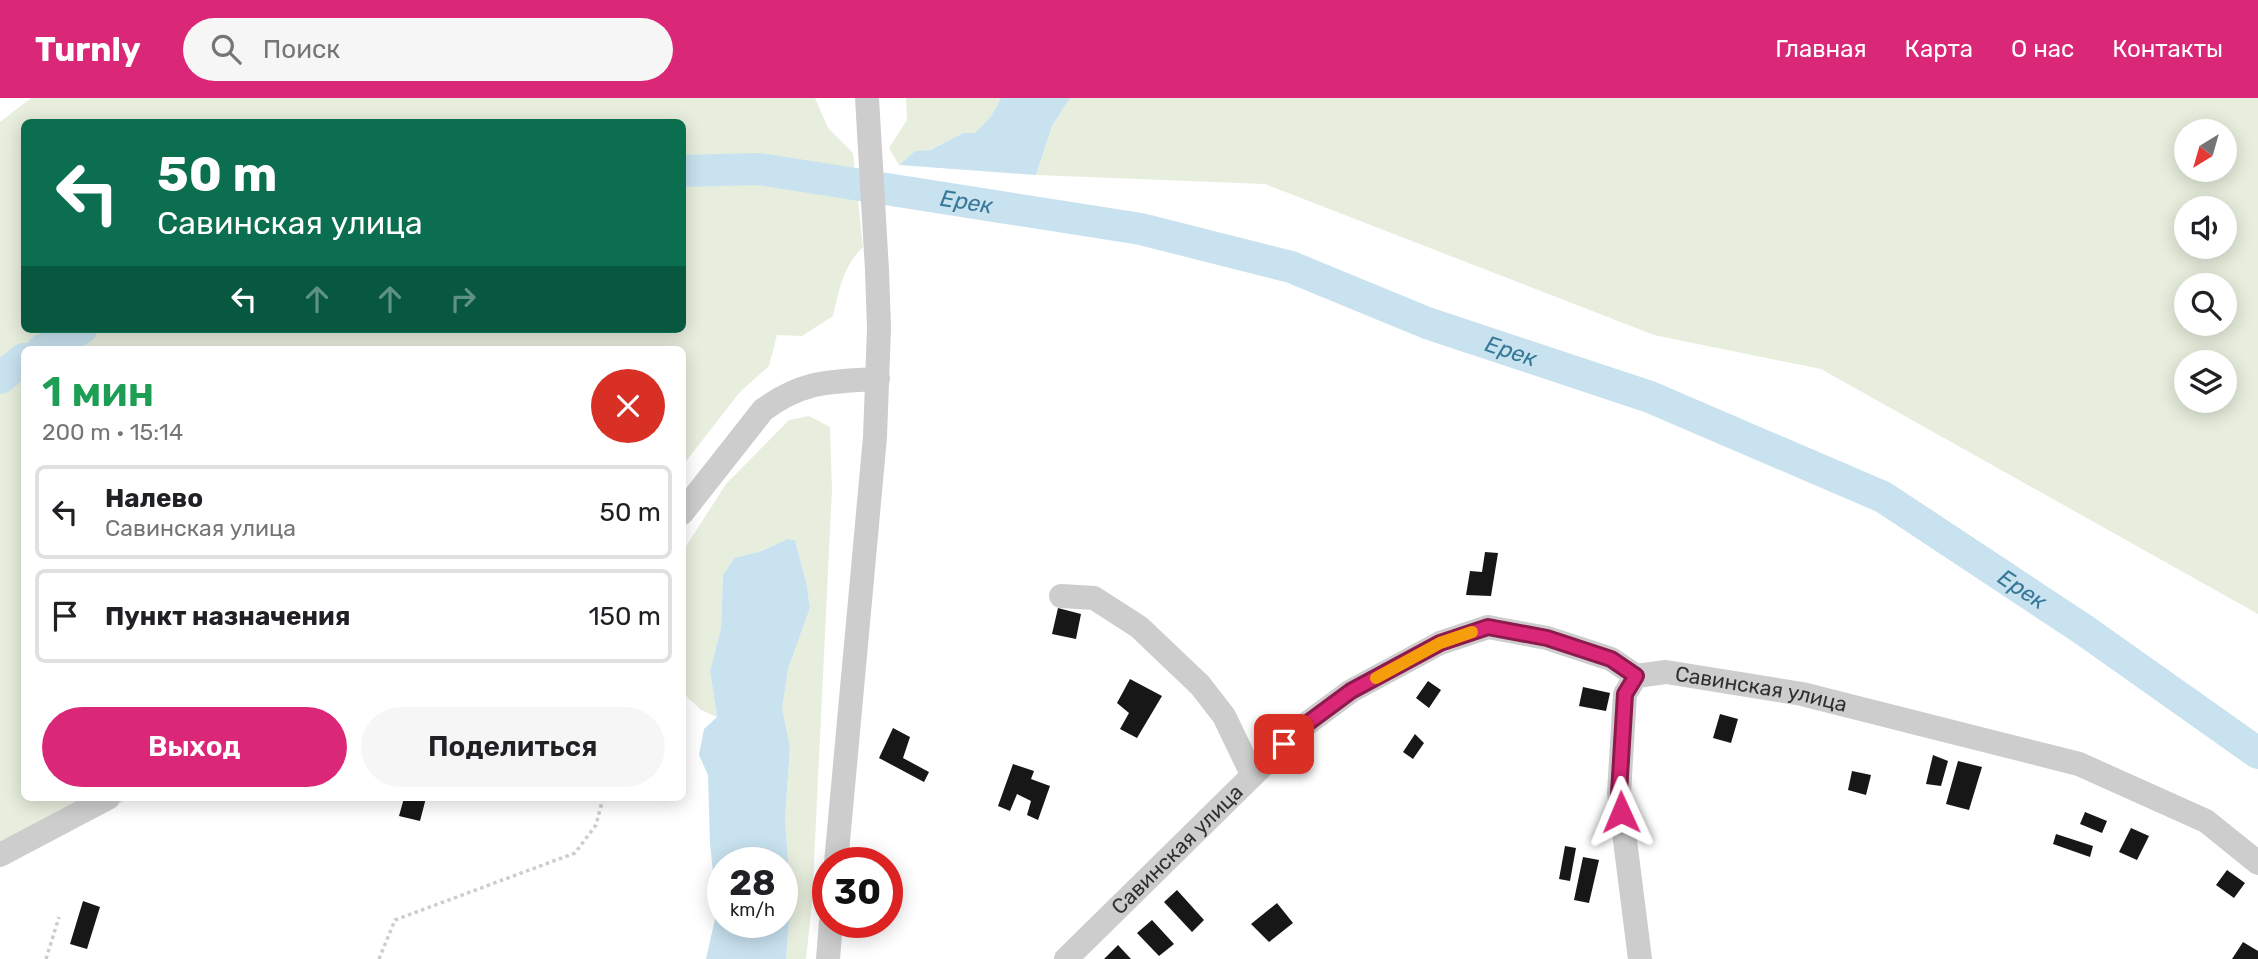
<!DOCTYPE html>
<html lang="ru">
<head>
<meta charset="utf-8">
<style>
  body { margin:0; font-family:Rubik,sans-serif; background:#f6f6f6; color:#202124; height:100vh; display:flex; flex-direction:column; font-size:26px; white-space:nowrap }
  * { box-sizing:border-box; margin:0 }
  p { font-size:23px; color:#757577 }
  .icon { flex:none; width:38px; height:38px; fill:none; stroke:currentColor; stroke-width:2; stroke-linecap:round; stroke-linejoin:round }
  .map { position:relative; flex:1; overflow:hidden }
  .sheet { position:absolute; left:21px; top:248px; width:665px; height:455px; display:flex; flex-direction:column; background:#fff; border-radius:10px; box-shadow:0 4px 18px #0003 }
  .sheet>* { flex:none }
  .top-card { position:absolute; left:21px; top:21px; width:665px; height:214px; border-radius:10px; box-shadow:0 4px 18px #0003; background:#0b6e4f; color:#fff; overflow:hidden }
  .needle { width:46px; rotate:217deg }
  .fabs { position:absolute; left:2174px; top:21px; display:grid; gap:14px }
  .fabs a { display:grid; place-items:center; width:63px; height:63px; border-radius:50%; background:#fff; box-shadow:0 4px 18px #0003; font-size:35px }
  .speed { position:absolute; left:707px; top:749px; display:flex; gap:14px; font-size:35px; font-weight:700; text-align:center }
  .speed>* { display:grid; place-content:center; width:91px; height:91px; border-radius:50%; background:#fff; box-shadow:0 4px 18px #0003; line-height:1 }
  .speed small { font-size:18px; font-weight:400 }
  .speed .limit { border:10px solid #d22; background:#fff; color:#111 }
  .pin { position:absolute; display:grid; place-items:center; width:60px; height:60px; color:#fff; margin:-30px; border-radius:14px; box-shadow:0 4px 10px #0006 }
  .me { position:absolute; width:77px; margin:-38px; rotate:359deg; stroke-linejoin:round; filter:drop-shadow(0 0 5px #0008) }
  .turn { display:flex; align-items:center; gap:24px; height:147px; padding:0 21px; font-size:32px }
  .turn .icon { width:91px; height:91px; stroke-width:2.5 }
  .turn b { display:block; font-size:49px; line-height:60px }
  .lanes { display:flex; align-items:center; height:66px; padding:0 21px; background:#0003; justify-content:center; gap:35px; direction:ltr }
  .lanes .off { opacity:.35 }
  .round { display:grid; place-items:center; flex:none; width:74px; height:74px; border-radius:37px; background:#f6f6f6 }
  .summary { display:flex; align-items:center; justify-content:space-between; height:119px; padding:0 21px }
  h1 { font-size:42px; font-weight:600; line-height:52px; color:#1e9e55 }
  .cta { display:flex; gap:14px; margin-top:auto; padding:14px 21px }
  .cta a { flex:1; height:80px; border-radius:42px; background:#db2777; color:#fff; font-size:28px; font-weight:600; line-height:80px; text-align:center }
  .cta a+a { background:#f6f6f6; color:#202124 }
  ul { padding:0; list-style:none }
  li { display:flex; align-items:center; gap:21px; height:94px; margin:0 14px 10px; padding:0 7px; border:4px solid #e0e0e0; border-radius:10px }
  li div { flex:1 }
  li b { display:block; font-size:26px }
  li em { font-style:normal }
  header { display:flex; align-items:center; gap:42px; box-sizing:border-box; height:98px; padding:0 35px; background:#db2777; color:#fff }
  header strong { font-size:33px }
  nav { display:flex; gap:38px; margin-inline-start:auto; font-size:24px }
  .search { width:490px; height:63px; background:#f6f6f6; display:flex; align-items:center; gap:18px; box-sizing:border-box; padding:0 24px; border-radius:38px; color:#757577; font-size:26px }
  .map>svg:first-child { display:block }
  .green { fill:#e7eedd; fill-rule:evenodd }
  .water { fill:#c8e2ef; fill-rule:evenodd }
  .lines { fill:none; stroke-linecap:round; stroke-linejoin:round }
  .river { stroke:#c8e2ef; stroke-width:32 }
  .building { fill:#171717 }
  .path { stroke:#cdcdcd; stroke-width:3.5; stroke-dasharray:3.5 3.5; stroke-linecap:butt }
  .minor { stroke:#cdcdcd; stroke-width:24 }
  .route-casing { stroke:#8e194d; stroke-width:18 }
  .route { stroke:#db2777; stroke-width:12 }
  .slow { stroke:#f59e0b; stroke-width:12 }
  .labels { text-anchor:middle; stroke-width:7; stroke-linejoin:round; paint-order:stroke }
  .street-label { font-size:21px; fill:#303030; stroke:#fff }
  .water-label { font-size:23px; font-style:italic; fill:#387999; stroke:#fff }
</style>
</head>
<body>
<header>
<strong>Turnly</strong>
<div class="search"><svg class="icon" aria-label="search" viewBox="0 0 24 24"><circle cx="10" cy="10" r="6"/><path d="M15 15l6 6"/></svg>Поиск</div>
<nav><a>Главная</a><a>Карта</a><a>О нас</a><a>Контакты</a></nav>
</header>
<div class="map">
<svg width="2258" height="861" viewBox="0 0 2258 861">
  <rect width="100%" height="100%" fill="#fff"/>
  <path class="green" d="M31,0h784l13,30 25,25 10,94c-20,19 -24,43 -30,69l-31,20 -25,-1 -8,31 -29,26 -57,73 -1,-115h-658v448h106l-130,66v-742zM24,24h658v207h-658z
    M906,0h95l-10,18 -16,17h-12l-34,17 -14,1 -16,14 -10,-17 18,-28z
    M1070,0h1188v516l-437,-245 -167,-34 -389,-151 -229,-9 16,-49zM2186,33h38v39h-38zM2186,110h38v39h-38zM2186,187h38v39h-38zM2186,264h38v39h-38z
    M809,318l21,11 2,62 -20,414 -6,56h-20l5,-60 -6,-79 5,-73 -9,-38 7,-40 22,-61 -3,-22 -12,-46 -8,-1 -25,12 -28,7 -11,17 -2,53 -11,43 7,46 -16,-7 -18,-17v-142l43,-67 63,-64z"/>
  <path class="water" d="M1001,0h69l-18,28 -16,49 -137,-10 16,-14 15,-1 33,-17h12l16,-17z
    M787,441l8,1 12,46 3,22 -22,61 -6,40 8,38 -5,73 6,79 -5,60h-80l11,-49 -7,-66 -2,-69 -9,-20 5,-26 13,-12 -7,-46 11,-43 2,-53 11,-17 28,-7zM723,765h59v59h-59z"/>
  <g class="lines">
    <g class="river">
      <path id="s1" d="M682,73l77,-2 382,60 150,38 136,56 223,74 233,100 201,133 174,123"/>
      <path d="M42,252l39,-21"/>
      <path d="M0,280l24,-19"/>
    </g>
  </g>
  <path class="building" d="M1485,454l13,1 -7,43 -25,-1 4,-24 12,1z
    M1058,510l23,6 -5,25 -24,-5z
    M1130,581l32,17 -25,42 -17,-9 9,-16 -12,-10z
    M1428,583l13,9 -12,18 -13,-10z
    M1583,589l27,6 -4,18 -27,-5z
    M1720,616l18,5 -7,24 -18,-5z
    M893,630l17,9 -7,21 26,14 -5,10 -45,-24z
    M1415,636l9,9 -11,16 -10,-7z
    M1933,657l15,6 -7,25 -15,-2z
    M1958,663l24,6 -13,43 -23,-6z
    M1013,666l21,7 -3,8 19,7 -12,34 -11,-5 4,-14 -14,-7 -7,17 -12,-5z
    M1852,673l19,4 -5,20 -18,-5z
    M404,700h22l-6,23 -21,-5z
    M2085,714l22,9 -5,12 -22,-9z
    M2131,730l18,8 -12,24 -18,-8z
    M2056,736l37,12 -3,11 -37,-13z
    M1565,748l11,2 -6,33 -11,-2z
    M1583,759l16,3 -10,43 -15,-3z
    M2227,772l18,13 -11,15 -18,-13z
    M1177,792l27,30 -12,12 -28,-30z
    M83,803l17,6 -13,42 -17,-5z
    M1277,805l16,20 -24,19 -18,-18z
    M1152,822l22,24 -15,12 -22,-23z
    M2243,844l15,9v8h-26z
    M1118,847l13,14h-27z"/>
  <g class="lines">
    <path class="path" d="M46,861l13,-42
      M379,861l16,-39 180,-67 21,-28 7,-27"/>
    <g class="minor">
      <path d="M682,415l81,-103c41,-30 67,-28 115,-31"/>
      <path d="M1061,498l33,2 45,29 61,58 24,31 28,58"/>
      <path d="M1636,578l-11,18 -6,99 21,166"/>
      <path d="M0,757l108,-57"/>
      <path d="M836,765l39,-426 4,-109 -2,-58 -10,-172"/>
      <path d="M828,861l3,-37"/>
      <path id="s2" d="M1066,861l235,-231 50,-37 89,-48 48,-16 59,11 64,21 25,17 30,-4 136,22 277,70 127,57 52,42"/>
    </g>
  </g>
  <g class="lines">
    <defs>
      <path id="route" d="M1284,646l17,-16 50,-37 89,-48 48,-16 59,11 64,21 25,17 -11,18 -6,99 2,19"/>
    </defs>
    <use href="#route" class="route-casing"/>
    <use href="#route" class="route"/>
    <path class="slow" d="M1376,580l64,-35 32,-11"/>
  </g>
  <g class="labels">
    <g class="street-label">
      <text dy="7" stroke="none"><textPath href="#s2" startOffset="828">Савинская улица</textPath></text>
      <text dy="7" stroke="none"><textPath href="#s2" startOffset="156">Савинская улица</textPath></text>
    </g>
    <g class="water-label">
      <text dy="8" stroke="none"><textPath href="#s1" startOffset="287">Ерек</textPath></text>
      <text dy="8" stroke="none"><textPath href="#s1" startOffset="854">Ерек</textPath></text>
      <text dy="8" stroke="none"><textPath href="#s1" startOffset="1421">Ерек</textPath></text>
    </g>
  </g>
</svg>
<div class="fabs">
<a><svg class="needle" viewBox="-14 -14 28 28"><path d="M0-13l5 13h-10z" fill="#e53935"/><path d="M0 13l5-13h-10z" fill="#757577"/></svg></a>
<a><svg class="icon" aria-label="sound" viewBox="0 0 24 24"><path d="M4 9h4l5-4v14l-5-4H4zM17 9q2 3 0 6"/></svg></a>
<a><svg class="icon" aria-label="search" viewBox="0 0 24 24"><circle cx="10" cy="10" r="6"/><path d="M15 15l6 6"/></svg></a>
<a><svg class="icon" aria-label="layers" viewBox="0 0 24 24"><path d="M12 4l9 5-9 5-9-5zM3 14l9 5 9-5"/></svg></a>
</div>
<div class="speed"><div>28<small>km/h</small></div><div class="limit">30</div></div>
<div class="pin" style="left:1284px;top:646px;background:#d93025"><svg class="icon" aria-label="arrive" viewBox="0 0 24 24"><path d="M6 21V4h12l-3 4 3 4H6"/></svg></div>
<svg class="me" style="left:1621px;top:714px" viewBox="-20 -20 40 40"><path d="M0-17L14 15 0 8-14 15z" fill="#db2777" stroke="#fff" stroke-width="4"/></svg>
<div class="top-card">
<div class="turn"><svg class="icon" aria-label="left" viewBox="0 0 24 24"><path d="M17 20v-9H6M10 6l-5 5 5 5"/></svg><div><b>50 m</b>Савинская улица</div></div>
<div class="lanes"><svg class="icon" aria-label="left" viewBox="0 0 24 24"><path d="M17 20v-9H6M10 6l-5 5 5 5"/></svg><svg class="icon off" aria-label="ahead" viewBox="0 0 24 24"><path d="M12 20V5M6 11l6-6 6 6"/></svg><svg class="icon off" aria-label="ahead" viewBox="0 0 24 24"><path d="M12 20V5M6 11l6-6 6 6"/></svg><svg class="icon off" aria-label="right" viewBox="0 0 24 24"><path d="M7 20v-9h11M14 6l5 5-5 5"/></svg></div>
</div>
<section class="sheet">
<div class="summary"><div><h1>1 мин</h1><p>200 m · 15:14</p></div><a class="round" style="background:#d93025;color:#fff"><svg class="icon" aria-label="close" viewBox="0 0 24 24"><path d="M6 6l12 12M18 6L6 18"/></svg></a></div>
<ul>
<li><svg class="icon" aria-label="left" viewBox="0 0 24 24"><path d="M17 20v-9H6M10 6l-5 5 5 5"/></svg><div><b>Налево</b><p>Савинская улица</p></div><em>50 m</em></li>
<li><svg class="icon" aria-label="arrive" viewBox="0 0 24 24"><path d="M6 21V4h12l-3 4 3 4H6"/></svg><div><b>Пункт назначения</b></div><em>150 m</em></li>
</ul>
<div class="cta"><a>Выход</a><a>Поделиться</a></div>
</section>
</div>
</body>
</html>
